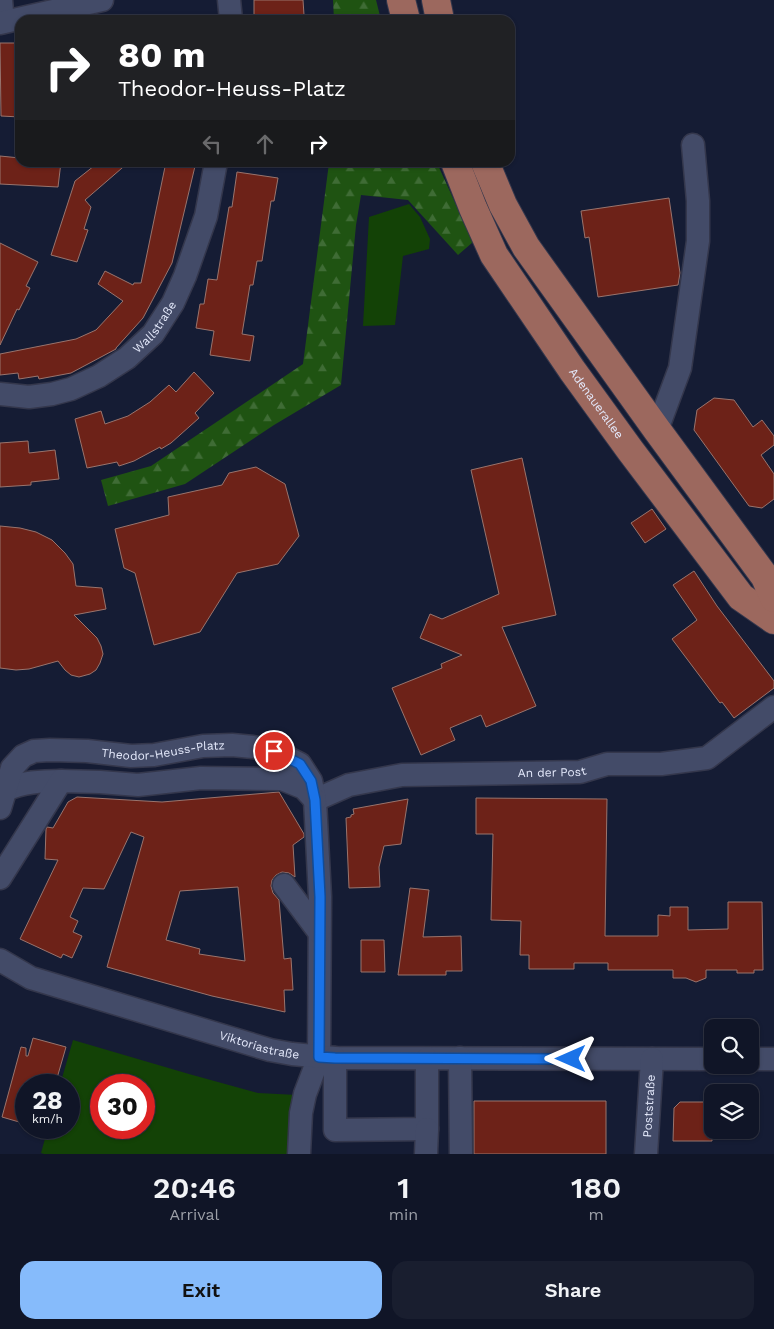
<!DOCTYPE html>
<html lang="en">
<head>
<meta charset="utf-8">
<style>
  body { margin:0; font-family:"Work Sans",sans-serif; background:#191e2f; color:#f1f3f6; height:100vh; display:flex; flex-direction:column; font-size:19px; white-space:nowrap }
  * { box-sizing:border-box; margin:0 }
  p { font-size:16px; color:#9c9fa7 }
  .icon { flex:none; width:28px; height:28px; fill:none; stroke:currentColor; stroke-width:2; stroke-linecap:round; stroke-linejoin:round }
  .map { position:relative; height:1154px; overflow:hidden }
  .details { display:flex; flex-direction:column; background:#101527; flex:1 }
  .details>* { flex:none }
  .guide { position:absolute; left:15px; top:15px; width:500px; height:152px; border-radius:15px; box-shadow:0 1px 4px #0004,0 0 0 1px #303444; background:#202124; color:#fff; overflow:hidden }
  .controls { position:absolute; left:704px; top:1019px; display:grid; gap:10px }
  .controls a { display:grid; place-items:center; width:55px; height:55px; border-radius:10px; background:#101527; box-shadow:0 1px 4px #0004,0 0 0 1px #303444; font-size:25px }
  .speed { position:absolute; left:15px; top:1074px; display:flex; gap:10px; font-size:25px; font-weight:700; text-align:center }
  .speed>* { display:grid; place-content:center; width:65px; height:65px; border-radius:50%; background:#101527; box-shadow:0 1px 4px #0004,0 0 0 1px #303444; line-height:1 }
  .speed small { font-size:12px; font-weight:400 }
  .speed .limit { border:8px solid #d22; background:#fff; color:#111 }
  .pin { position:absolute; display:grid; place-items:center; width:42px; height:42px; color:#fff; margin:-21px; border:2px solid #fff; border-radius:50%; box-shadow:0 1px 5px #0007 }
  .me { position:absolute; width:55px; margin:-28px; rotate:270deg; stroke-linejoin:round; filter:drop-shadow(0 0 4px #0008) }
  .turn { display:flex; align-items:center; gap:18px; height:105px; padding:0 20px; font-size:22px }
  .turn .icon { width:65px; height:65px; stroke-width:2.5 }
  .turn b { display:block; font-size:35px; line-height:42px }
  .lanes { display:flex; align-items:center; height:48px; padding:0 20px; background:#0003; justify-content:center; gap:25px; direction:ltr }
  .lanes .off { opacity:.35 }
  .eta { display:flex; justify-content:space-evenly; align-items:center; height:85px; text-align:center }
  .eta b { font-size:30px; font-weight:600; line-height:35px }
  .cta { display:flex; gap:10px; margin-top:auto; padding:10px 20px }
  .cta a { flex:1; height:58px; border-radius:15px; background:#86bbfb; color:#111; font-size:20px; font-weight:600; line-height:58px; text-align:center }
  .cta a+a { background:#191e2f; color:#f1f3f6 }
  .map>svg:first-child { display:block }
  .forest { fill:url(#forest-firs) }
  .green { fill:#134206; fill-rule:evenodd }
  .building { fill:#6d2218; stroke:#99746d; fill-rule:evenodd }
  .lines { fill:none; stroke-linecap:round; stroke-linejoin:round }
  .minor-casing { stroke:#34374c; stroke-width:25 }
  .major-casing { stroke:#34374c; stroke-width:30 }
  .minor { stroke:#434b68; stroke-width:22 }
  .major { stroke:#9c685e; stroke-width:28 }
  .route-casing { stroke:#114b97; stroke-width:12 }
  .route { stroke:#1a73e8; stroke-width:9 }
  .labels { text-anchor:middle; stroke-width:4; stroke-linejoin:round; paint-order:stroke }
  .street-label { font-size:12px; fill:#e4e9fb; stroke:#0d122a }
</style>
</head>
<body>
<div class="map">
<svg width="774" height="1154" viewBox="0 0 774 1154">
  <defs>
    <pattern id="forest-firs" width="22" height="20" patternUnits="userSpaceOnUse" patternTransform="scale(1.25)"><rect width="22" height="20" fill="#1f5312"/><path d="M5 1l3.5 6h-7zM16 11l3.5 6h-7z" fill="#3f6c35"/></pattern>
  </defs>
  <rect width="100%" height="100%" fill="#151c34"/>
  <path class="forest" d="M333,0h43l5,20h-47z
    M329,163h108l36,79 -15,13 -50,-55 -47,-5 -5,30 -15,160 -67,40 -89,59 -77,22 -7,-26 50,-14 152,-102z"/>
  <path class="green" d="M409,204l11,13 10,22 -1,10 -26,7 -8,69 -32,1 6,-109z
    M73,1040l116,34 69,19 39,2 -5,59h-248l-3,-1 7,-25h21v-43h-9zM101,1085h43v43h-43z"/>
  <path class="building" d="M254,0h49l1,15 -8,1v4h-42z
    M0,43h20v74l-19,-1z
    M0,156l20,2 -1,4h42l-3,25 -58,-3z
    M99,162h30l-44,38 6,7 -7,22 4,1 -11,32 -26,-7 24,-74z
    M166,162h30l-24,101 -29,55 -27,30v1l-45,24 -32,6 -1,-3 -19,3 -1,-6 -18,2v-21l76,-15 20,-9 27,-29 -25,-17 7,-13 28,14 1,-2h7z
    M237,172l41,6 -4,23h-3l-9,60h-5l-4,24h-3l-8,49 12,2 -4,25 -40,-6 4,-24 -18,-3 4,-24h4l4,-25 9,1 12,-73h3z
    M669,198l11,75 -2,12 -80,12 -9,-60 -4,1 -4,-27z
    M0,243l38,19 -12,24 4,2 -11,22 -2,-1 -17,36z
    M194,372l20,21 -19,20 4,5 -28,25 -10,6 -1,-2 -26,14 -15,5 -2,-4 -30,6 -12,-49 26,-8 4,13 23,-8 22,-14 19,-17 7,7z
    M714,398l20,2 19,27 9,-7 12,16v9l-13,10 13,19v25l-12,9 -13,-2 -55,-76 3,-20z
    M28,441l1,12 26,-3 4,29 -28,3v3l-31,2v-44z
    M522,458l34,157 -54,12 34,79 -50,21 -5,-12 -31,13 5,12 -34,15 -29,-67 50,-20 -1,-4 21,-9 -42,-17 10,-24 12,5 57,-25 -28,-124z
    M256,467l29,17 14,52 -21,28 -41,9 -37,59 -46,13 -19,-72 -11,-5 -9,-39 54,-14 -1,-18 54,-12 7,-12z
    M652,509l14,20 -21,14 -14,-20z
    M0,526l20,2 16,4 16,8 13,13 8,11 3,22 26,2 4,21 -32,6 23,23 4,8 2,8 -3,9 -4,7 -6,4 -11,3 -8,-2 -6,-5 -7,-9 -29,8 -13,1 -16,-2z
    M694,571l23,35 57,75v7l-40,30 -12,-16 -2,1 -48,-64 25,-19 -24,-35z
    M279,792l25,42v3l-11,8 2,32 -6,-4 -7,-1 -6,3 -4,5 -1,6 2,7 6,7 5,59 7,-1 2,32h-9l1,22 -73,-16 -105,-29 37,-130 -13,-5 -27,57 -21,-1 -13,29 8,4 -5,11 9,4 -10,22 -9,-4 -2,4 -41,-19 38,-79 -13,-1 1,-30 1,-2 6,1 15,-26 9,-5 85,5zM238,887l7,74 -46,-7 1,-5 -34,-9 14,-49z
    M476,798l131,1 -2,137h53v-21l12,1v-9h18v23l40,-1v-27h34l1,68h-9v3h-17v-3h-31v8l-10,4 -10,-4h-13v-8h-65v-7h-34v6h-45v-14h-9l1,-34 -30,-1 2,-86h-17z
    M408,799l-7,45 -17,2 -5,21 1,20 -31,1 -3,-70 5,-1v-2l3,-1 -1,-5z
    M410,888l19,2 -6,47 38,-1 1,35h-16v4h-48z
    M361,940h23l1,32h-24z
    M33,1038l33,9 -11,38h-29v39l-24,-7 19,-70 5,1v8h2z
    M474,1101h132v53h-132z
    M680,1102h32v39h-39l1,-33z"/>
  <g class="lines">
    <defs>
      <g id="minor">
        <path d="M1,0l2,22"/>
        <path d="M229,0l2,20"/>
        <path d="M0,23l102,-23"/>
        <path id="s1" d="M0,394l29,3 23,-3 19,-5 28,-13 28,-18 26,-24 20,-31 12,-27 21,-60 10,-54"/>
        <path d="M657,430l23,-62 18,-127v-40l-5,-56"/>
        <path d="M5,790c18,-8 36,-9 56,-9"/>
        <path id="s2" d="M315,800l34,-15 53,-10 178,-3 27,-8h54l46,-6 67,-51"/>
        <path id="s3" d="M0,808l12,-40 11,-12 11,-5 16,-1 37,1 44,5 23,-1 49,-9 29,-1 21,2 21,4 26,13 11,17 4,19 5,97 -1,160 -14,37 -4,19 -2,41"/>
        <path d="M0,878l61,-97 39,1 38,3 63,-7 81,1 22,9 11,12"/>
        <path d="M284,885l35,47"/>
        <path id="s4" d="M0,960l31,18 239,72 22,4 43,4 377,1"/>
        <path d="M335,1058v72l92,-1v-70"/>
        <path d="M460,1058l1,96"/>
        <path d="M750,1059h24"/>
        <path d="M426,1154l1,-25"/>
        <path id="s5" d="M646,1154l6,-95"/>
      </g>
      <g id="major">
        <path d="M401,0l5,20"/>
        <path d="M436,0l4,20"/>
        <path id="s6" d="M455,162l18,46 21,47 78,115 58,80 111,147 33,23"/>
        <path d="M485,162l18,43 23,42 131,183 108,147 9,21"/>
      </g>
    </defs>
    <use href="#minor" class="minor-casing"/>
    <use href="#major" class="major-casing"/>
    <use href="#minor" class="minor"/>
    <use href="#major" class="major"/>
  </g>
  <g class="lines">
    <defs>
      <path id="route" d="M274,751l26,13 11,17 4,19 5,97 -1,160 16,1 236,1"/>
    </defs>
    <use href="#route" class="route-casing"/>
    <use href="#route" class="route"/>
  </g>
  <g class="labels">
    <g class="street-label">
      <text dy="4" stroke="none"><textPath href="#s1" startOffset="178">Wallstraße</textPath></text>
      <text dy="4" stroke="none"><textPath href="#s6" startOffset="281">Adenauerallee</textPath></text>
      <text dy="4" stroke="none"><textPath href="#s3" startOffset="200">Theodor-Heuss-Platz</textPath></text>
      <text dy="4" stroke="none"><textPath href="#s2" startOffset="241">An der Post</textPath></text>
      <text dy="4" stroke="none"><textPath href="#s4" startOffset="274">Viktoriastraße</textPath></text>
      <text dy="4" stroke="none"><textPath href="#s5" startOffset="48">Poststraße</textPath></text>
    </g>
  </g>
</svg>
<div class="controls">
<a><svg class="icon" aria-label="search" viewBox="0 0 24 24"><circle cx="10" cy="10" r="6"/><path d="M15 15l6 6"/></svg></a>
<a><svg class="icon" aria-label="layers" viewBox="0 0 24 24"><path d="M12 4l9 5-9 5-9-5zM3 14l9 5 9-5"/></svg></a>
</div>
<div class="speed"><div>28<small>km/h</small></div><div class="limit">30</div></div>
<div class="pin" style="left:274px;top:751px;background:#d93025"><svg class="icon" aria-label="arrive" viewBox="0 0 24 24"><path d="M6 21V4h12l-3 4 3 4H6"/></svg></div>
<svg class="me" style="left:571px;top:1059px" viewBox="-20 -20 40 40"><path d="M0-17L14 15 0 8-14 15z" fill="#1a73e8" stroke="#fff" stroke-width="4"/></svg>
<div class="guide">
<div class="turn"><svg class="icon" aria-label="right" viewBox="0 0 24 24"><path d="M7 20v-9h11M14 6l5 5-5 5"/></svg><div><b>80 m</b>Theodor-Heuss-Platz</div></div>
<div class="lanes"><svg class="icon off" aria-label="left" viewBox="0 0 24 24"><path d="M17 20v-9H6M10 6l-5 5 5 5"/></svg><svg class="icon off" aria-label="ahead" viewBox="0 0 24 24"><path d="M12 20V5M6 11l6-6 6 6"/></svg><svg class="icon" aria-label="right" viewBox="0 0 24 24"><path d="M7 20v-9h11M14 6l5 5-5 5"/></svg></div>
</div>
</div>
<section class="details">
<div class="eta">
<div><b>20:46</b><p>Arrival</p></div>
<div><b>1</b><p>min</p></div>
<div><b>180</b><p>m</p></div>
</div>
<div class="cta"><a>Exit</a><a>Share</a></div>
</section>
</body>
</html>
